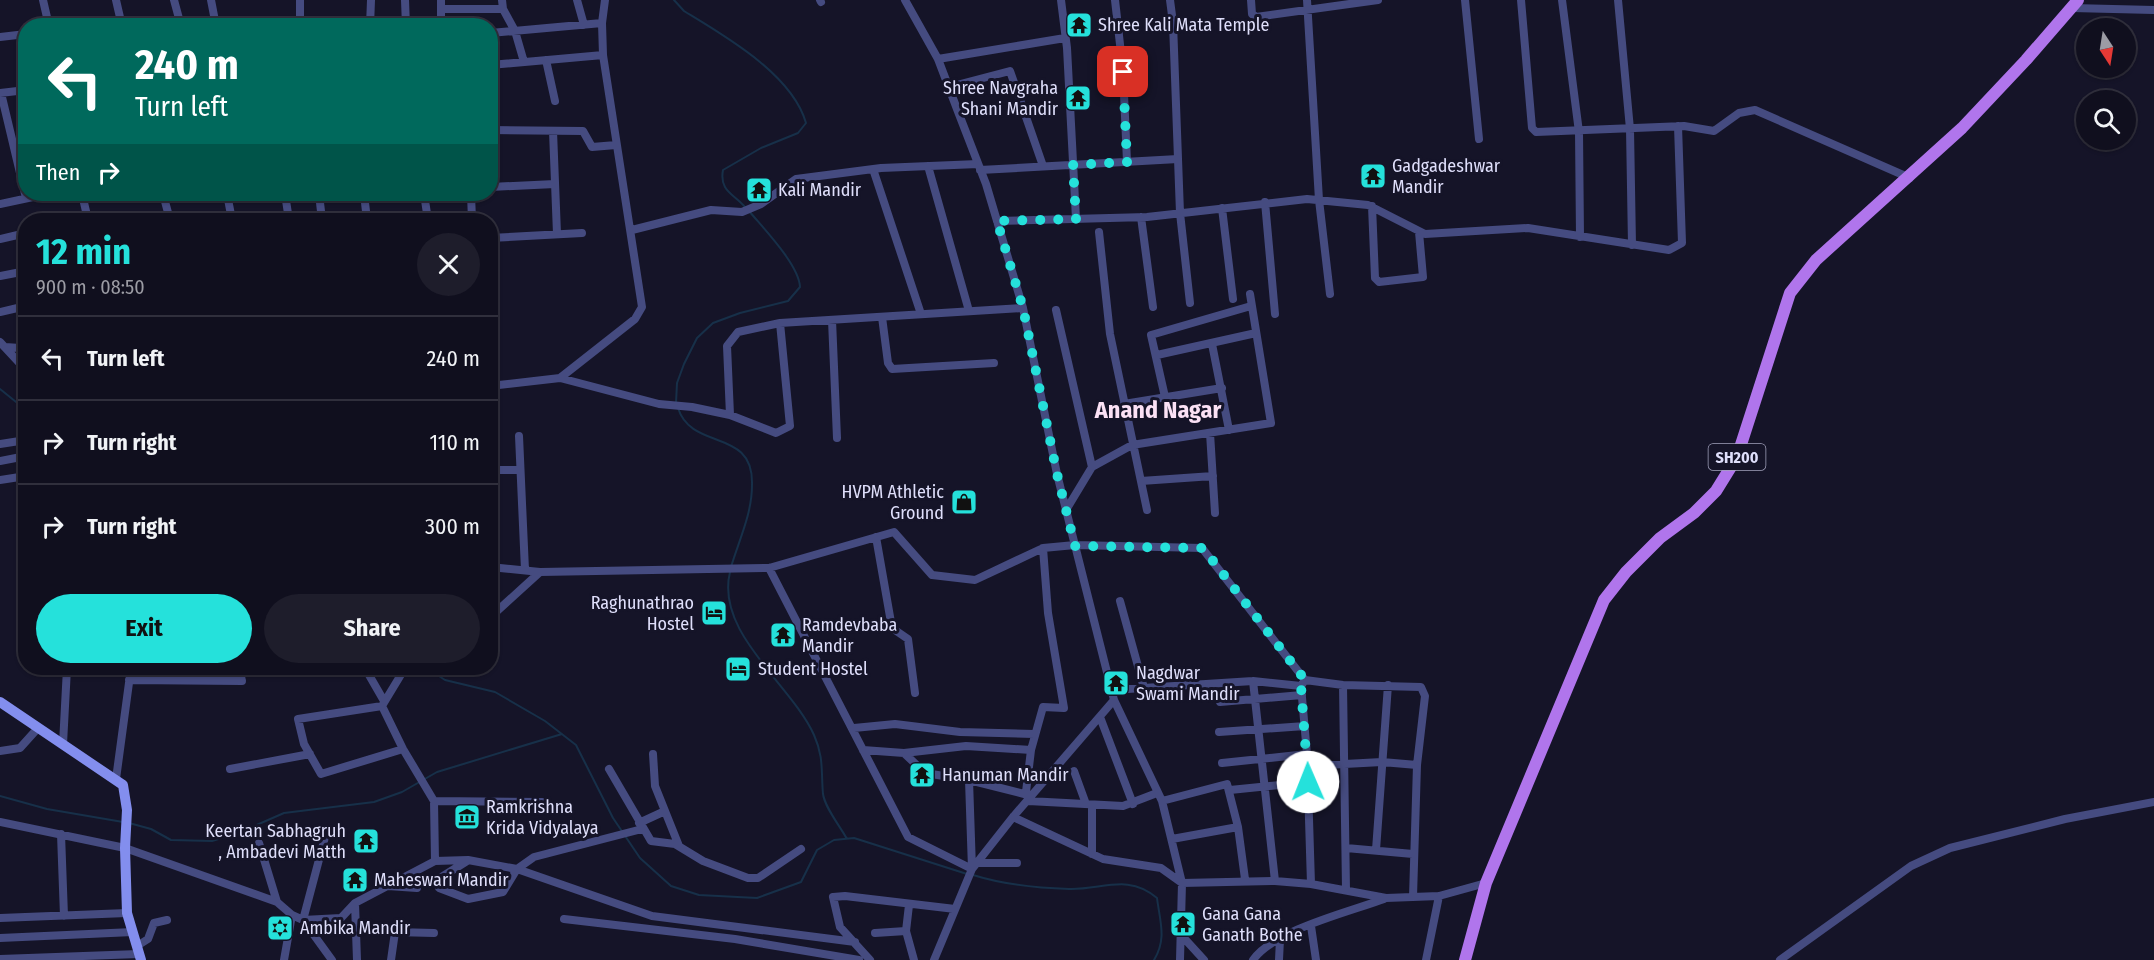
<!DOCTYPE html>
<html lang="en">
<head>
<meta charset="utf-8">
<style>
  body { margin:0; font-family:"Fira Sans Condensed",sans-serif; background:#1e1d2b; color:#f1f3f6; height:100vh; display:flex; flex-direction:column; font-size:22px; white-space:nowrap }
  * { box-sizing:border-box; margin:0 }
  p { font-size:20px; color:#9c9ca4 }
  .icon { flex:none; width:33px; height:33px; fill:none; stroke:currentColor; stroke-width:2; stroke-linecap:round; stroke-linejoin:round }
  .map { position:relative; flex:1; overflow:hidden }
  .drawer { position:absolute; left:18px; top:213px; width:480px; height:462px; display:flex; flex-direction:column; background:#100f1e; border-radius:24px; box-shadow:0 2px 4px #0004,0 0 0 2px #302f3c }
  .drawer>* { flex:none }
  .guide { position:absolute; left:18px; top:18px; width:480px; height:183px; border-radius:24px; box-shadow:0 2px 4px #0004,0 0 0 2px #302f3c; background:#00695c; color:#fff; overflow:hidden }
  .needle { width:39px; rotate:168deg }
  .tools { position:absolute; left:2076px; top:18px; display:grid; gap:12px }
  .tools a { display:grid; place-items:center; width:60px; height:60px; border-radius:50%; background:#100f1e; box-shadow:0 2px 4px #0004,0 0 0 2px #302f3c; font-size:30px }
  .pin { position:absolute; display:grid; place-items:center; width:51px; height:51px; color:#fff; margin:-26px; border-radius:12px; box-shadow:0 3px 9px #0006 }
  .me { position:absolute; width:66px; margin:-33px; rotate:359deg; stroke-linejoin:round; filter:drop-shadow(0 0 4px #0008) }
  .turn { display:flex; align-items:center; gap:21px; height:126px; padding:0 18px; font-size:27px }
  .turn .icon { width:78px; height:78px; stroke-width:2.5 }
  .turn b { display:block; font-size:42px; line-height:51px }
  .then { display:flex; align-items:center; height:57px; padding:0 18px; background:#0003; gap:12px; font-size:22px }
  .round { display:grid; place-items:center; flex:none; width:63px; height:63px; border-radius:32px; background:#1e1d2b }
  .overview { display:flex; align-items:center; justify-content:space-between; height:102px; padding:0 18px }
  h1 { font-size:36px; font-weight:700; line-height:45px; color:#25e1db }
  .action { display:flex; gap:12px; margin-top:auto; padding:12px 18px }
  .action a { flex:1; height:69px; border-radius:36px; background:#25e1db; color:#111; font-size:24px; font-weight:700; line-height:69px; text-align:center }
  .action a+a { background:#1e1d2b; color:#f1f3f6 }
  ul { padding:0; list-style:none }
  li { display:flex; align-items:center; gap:18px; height:84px; padding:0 18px; border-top:2px solid #302f3c }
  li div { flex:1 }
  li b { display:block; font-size:22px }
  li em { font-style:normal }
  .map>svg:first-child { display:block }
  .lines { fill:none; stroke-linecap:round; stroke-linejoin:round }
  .stream { stroke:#173049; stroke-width:2 }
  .minor { stroke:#454b80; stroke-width:8 }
  .secondary { stroke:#838eee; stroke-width:10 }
  .primary { stroke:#b075ec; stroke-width:12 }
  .route { stroke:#25e1db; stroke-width:10; stroke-dasharray:0 18 }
  .labels { text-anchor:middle; stroke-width:6; stroke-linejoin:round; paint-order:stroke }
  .shield { fill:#151428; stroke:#a2a2bc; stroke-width:1.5 }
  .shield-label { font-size:16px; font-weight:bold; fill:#dfdffb }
  .poi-label { font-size:18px; fill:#dfdffb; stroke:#151428; text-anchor:start }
  .district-label { font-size:24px; font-weight:bold; fill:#fbe1f5; stroke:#151428 }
</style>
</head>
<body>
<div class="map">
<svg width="2154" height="960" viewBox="0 0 2154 960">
  <rect width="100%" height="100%" fill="#151428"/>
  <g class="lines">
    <path class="stream" d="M674,0l10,11c41,25 108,63 122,112l-8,10 -37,15 -38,22c-4,21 11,24 22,37
      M0,389l26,21
      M676,403l1,-20 7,-19 13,-26 16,-15 27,-10 48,-12 12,-14c-1,-22 -36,-58 -51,-76
      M678,408c14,44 76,19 74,77 0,29 -13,55 -21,82
      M730,572c-15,61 62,113 84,163 10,22 7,37 9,59 2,14 17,32 24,45
      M427,668l18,12 50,12 50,29 31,24 37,73 27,40 31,28 28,9 58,3 44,-16 16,-32 17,-10 20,-2 113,36
      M0,796l47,13 76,13
      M129,823l22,6 20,11 41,1 26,-8 46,-20 90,-11 28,-10 35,-20 125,-38
      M973,875c32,10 62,13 96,14 33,1 59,-16 88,9 3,24 10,41 -3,62"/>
    <path class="minor" d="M43,0l6,26
      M116,0l6,26
      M174,0l7,26
      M211,0l5,26
      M405,0l1,26
      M441,0v26
      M502,0l1,9 12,22 9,31
      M577,0l7,25
      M820,0l1,2
      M905,0l33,59 19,50 29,75 37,124 34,166 57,226 48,101 20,82 -2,77
      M1061,0l6,48 9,171
      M1115,0l8,71 4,91
      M1170,0l3,23 7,190 10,90
      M1251,0l1,14 4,3 122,-17
      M1307,0l12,200 11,94
      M1465,0l14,139
      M1521,0l11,128 4,4 148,-6 30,5 25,-18 16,-3 155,68
      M1562,0l17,132 1,105
      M1618,0l12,129 2,116
      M2072,8l82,2
      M441,9h62
      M85,26l35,-6
      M300,26v-26
      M370,26l1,-26
      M490,33l112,-10
      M0,37l26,-3
      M938,59l127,-21
      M546,60l9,41
      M490,65l113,-10
      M949,87l61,-16 33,95
      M0,93l26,-3
      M1,93l25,105
      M490,130l93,1 9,16 24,-2
      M553,131l4,103
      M928,166l41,145
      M873,169l48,145
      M980,170l198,-11
      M490,187l65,-3
      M82,194l6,26
      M163,194l7,26
      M227,194l5,26
      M285,194l4,26
      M319,194l3,26
      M364,194l3,26
      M424,194l4,26
      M471,194l1,26
      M1265,202l10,112
      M0,204l47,-10
      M1372,206l3,72 4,4 44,-5 -4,-45
      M1222,208l11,91
      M1141,217l12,90
      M70,220l17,-4
      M997,221l150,-4 160,-18 61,6 57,29 103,-6 141,22 13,-7 -4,-117
      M632,230l79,-20 31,2 19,-8 35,-25 85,-11 97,-4
      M1099,232l11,102 37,176
      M490,238l92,-5
      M0,239l26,-6
      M0,276l26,-5
      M1056,310l36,157
      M0,312l26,-6
      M882,317l6,46 4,6 102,-6
      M832,320l5,118
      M0,342l26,28
      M1212,344l17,86
      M5,347l15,1 6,4
      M1157,355l99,-22
      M560,378l99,26 33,3 38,8 46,18 14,-7 -10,-103
      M490,386l70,-8 75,-59 7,-12 -39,-252 -1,-32 3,-23
      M1165,397l-14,-62 100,-29
      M1124,404l98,-16
      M730,415l-3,-69 11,-14 42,-9 243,-15
      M1210,433l5,80
      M519,436l6,134
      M0,444l26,-4
      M0,461l26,-5
      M490,470h30
      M0,480l26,-4
      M1141,481l72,-5
      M1066,510l26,-43 40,-22 139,-22 -21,-129
      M876,537l16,91 16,11 7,54
      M490,567l50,5
      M769,568l139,269 64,32 -3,-89
      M25,578h1
      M1120,601l24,87
      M490,614l6,-2 44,-40 229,-4 125,-36 38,43 43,5 68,-32 32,-3 127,3 103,132
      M365,668l19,33
      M405,668l-23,38 21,43 31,52 108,1
      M129,680l113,1 -3,-13
      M1253,681l22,200
      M1343,685l3,205
      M1301,686l6,68 4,130
      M1112,690l141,-9 48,5 4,-6 38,5 78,2 4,9 -8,69 -4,132
      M1220,702l82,-7
      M382,706l-84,13 6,25 17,30 82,-25
      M1100,717l33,87
      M854,728l41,-4 65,8 74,2
      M1219,732l86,-6
      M63,744l4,-76
      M863,750l41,3 21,20 44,7 59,15
      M0,751l20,-3 18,-20
      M904,753l62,-7 65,4
      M653,754l2,32 24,60
      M1222,763l85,-9
      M1307,766l75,-4 35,3
      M230,769l80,-15
      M609,769l42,72 24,3 28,17 45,17h10l43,-29
      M1074,771l12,33
      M116,779l15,-111
      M1230,790l78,-8
      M1026,792l5,-42 12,-43 21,1 -16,-95 -5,-65
      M434,801l1,60
      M1028,801l95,5 34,-13
      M1162,801l65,-17 11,43 7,52
      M1013,817l90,42 58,9 21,15 93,-2 36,3 75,14 53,-2 47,-13
      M0,822l125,26 152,54 15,13 11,5 29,40
      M639,823l26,-12
      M61,834l3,82
      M325,837l-22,83 38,-2 14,-15
      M1172,839l66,-12
      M259,843l18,59
      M1346,848l67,6
      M1376,850l12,-165
      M1092,854v-49
      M467,861l-27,17 -1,10 29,11 35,-7 14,-23 17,-12 108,-28
      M977,863h40
      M388,886l29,2
      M909,905l-3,26 8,29
      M0,918l127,-5
      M564,919l171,20 124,21
      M1311,926l5,34
      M875,933l31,-2
      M1183,937l21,23
      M0,938l133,-6
      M137,946l11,-7 6,-16 13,-3
      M0,959l139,-5
      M284,960l8,-45
      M357,960l-2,-57 80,-42 33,-1 49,9 135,47 203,26
      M391,960l4,-28 39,1
      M870,960l-30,-33 -7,-30 12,-1 110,13
      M934,960l38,-91 41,-52 101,-117
      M1253,960c21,-30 96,-48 131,-61
      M1279,960l1,-21
      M1426,960l13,-64
      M1780,960l131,-94 39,-18 115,-29 89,-17"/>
    <path class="secondary" d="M0,702l123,83 4,25 -2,38 2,65 14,47"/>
    <path class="primary" d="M1465,960l21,-77 118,-283 22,-28 34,-34 34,-25 22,-22 21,-34 53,-164 26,-33 146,-132 64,-68 52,-60"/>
  </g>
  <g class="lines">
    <path class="route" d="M1123,72l4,90 -54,3 3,54 -79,2 26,87 34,166 18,72 128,2 102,132 -4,6 7,96"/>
  </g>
  <defs>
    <symbol id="temple-square" viewBox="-11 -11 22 22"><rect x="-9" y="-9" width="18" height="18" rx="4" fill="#25e1db" stroke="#151428"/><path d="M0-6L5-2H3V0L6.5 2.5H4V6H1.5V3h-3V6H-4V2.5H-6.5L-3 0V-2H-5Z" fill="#111"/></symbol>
    <symbol id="shop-square" viewBox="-11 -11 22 22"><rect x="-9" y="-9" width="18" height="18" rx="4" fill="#25e1db" stroke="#151428"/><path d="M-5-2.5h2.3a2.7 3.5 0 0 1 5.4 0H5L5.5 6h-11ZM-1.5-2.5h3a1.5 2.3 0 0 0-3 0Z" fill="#111"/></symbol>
    <symbol id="hotel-square" viewBox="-11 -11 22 22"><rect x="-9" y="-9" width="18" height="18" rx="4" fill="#25e1db" stroke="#151428"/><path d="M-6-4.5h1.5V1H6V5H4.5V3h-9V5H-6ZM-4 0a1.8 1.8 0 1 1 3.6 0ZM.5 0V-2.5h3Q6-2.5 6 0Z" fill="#111"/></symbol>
    <symbol id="museum-square" viewBox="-11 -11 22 22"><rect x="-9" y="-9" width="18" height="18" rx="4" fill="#25e1db" stroke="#151428"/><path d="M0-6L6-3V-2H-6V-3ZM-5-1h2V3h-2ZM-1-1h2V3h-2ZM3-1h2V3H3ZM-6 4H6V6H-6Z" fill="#111"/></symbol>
    <symbol id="synagogue-square" viewBox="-11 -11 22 22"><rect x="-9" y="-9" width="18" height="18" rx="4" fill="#25e1db" stroke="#151428"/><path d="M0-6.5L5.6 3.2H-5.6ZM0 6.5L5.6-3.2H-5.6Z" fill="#111"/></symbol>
  </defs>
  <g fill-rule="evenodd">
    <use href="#temple-square" x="1064" y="10" width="30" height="30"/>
    <use href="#temple-square" x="1063" y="83" width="30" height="30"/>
    <use href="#temple-square" x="1358" y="161" width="30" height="30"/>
    <use href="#temple-square" x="744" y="175" width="30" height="30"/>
    <use href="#shop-square" x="949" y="487" width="30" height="30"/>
    <use href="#hotel-square" x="699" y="598" width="30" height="30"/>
    <use href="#temple-square" x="768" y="620" width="30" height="30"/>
    <use href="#hotel-square" x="723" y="654" width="30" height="30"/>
    <use href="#temple-square" x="1101" y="668" width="30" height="30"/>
    <use href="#temple-square" x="907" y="760" width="30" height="30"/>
    <use href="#museum-square" x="452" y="802" width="30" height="30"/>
    <use href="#temple-square" x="351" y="826" width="30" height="30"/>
    <use href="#temple-square" x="340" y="865" width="30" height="30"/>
    <use href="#temple-square" x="1168" y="909" width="30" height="30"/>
    <use href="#synagogue-square" x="265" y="913" width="30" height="30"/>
  </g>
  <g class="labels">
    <rect class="shield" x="1708.5" y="444" width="57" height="26" rx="4.5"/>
    <g class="shield-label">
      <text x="1737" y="463">SH200</text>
    </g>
    <g class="poi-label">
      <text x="1098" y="31">Shree Kali Mata Temple</text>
      <text x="1058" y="94" text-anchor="end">Shree Navgraha<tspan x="1058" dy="21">Shani Mandir</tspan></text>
      <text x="1392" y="172">Gadgadeshwar<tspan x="1392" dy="21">Mandir</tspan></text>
      <text x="778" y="196">Kali Mandir</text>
      <text x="944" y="498" text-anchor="end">HVPM Athletic<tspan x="944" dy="21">Ground</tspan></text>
      <text x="694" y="609" text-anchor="end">Raghunathrao<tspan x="694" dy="21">Hostel</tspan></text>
      <text x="802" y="631">Ramdevbaba<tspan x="802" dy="21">Mandir</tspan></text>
      <text x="758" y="675">Student Hostel</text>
      <text x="1136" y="679">Nagdwar<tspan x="1136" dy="21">Swami Mandir</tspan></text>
      <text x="942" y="781">Hanuman Mandir</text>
      <text x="486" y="813">Ramkrishna<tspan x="486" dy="21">Krida Vidyalaya</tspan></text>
      <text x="346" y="837" text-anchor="end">Keertan Sabhagruh<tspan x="346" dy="21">, Ambadevi Matth</tspan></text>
      <text x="374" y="886">Maheswari Mandir</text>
      <text x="1202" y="920">Gana Gana<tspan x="1202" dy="21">Ganath Bothe</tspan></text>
      <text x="300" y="934">Ambika Mandir</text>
    </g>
    <g class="district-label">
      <text x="1158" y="418">Anand Nagar</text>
    </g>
  </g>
</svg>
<div class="tools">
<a><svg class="needle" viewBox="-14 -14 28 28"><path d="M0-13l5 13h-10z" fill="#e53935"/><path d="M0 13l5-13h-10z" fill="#9c9ca4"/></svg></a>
<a><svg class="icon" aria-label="search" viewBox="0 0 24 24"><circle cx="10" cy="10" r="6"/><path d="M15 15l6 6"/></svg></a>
</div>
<div class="pin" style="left:1123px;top:72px;background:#d93025"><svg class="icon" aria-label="arrive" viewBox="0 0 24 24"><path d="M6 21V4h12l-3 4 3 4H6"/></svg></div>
<svg class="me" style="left:1308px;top:782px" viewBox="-20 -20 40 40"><circle r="19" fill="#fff"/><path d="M0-13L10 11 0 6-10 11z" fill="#25e1db"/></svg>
<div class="guide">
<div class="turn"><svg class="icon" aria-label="left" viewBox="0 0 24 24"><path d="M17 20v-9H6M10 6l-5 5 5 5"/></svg><div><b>240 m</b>Turn left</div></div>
<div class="then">Then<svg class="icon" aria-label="right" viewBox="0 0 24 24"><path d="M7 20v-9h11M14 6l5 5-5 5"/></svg></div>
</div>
<section class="drawer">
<div class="overview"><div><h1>12 min</h1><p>900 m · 08:50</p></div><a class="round"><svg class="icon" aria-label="close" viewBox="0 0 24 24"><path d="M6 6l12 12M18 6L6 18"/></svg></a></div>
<ul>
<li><svg class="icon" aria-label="left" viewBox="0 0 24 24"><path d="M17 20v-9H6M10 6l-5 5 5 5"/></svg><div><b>Turn left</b></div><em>240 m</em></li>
<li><svg class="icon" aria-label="right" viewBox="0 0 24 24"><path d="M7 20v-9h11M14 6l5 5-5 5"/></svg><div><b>Turn right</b></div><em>110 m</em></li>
<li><svg class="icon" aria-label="right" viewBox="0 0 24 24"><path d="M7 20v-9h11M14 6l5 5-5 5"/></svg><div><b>Turn right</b></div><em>300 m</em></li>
</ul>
<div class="action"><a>Exit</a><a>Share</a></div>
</section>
</div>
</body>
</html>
